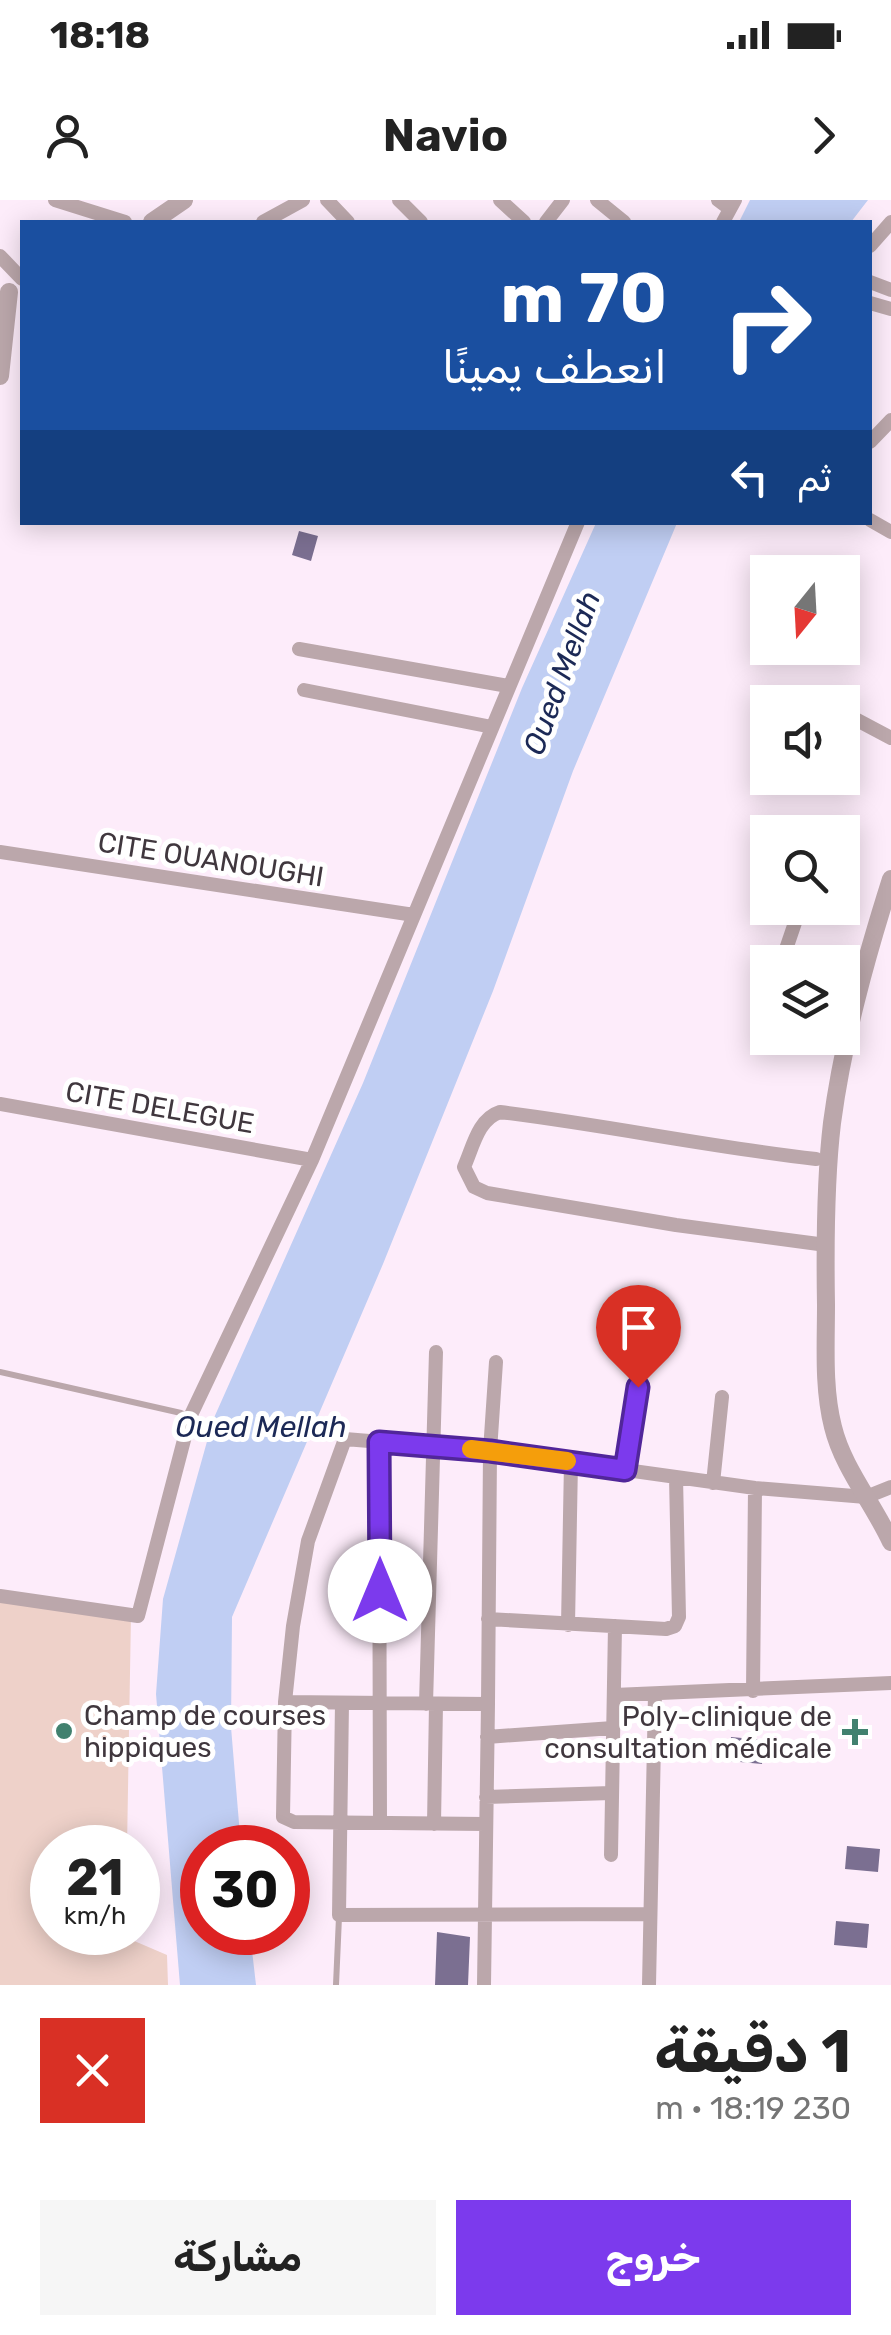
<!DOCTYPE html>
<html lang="ar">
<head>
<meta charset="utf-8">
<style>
  body { margin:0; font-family:Rubik,Cairo,sans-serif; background:#f6f6f6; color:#222; direction:rtl; height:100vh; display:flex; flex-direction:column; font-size:38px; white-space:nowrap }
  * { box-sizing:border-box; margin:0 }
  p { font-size:32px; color:#767676 }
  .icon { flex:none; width:55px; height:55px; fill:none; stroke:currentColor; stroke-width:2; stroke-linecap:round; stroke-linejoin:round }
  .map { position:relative; height:1785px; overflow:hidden; direction:ltr }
  .details { display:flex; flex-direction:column; background:#fff; flex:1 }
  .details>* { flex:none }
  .top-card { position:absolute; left:20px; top:20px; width:852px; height:305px; border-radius:0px; box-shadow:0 5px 25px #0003; direction:rtl; background:#1a4fa0; color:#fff; overflow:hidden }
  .needle { width:65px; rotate:198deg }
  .fabs { position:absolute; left:750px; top:355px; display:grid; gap:20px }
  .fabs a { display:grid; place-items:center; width:110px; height:110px; border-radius:0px; background:#fff; box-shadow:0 5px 25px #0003; font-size:50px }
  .speed { position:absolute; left:30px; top:1625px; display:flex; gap:20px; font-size:50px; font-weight:700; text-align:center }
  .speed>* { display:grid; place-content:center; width:130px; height:130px; border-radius:50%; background:#fff; box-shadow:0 5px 25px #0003; line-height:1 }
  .speed small { font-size:25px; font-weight:400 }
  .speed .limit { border:15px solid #d22; background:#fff; color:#111 }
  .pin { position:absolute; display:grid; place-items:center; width:85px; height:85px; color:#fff; margin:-102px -42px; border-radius:50% 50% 50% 0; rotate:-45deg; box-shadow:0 0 10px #0007 }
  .pin .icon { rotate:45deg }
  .me { position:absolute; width:110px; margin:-55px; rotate:0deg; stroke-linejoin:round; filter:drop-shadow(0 0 8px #0008) }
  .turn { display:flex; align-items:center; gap:35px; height:210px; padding:0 40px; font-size:45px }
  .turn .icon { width:130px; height:130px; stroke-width:2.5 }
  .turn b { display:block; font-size:70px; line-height:85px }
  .then { display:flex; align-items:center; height:95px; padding:0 40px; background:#0003; gap:20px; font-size:38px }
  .round { display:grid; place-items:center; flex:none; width:105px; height:105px; border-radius:0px; background:#f6f6f6 }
  .headline { display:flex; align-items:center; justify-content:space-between; height:170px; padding:0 40px }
  h1 { font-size:60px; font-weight:700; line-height:75px }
  .button { display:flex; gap:20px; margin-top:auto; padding:20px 40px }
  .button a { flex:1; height:115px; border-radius:0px; background:#7c3aed; color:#fff; font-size:40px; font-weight:700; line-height:115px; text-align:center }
  .button a+a { background:#f6f6f6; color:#222 }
  .status { display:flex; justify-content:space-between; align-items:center; height:70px; padding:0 50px; background:#fff; direction:ltr }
  .status svg { height:28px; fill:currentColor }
  header { display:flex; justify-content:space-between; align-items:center; height:130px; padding:0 40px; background:#fff; font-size:45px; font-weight:700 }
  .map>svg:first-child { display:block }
  .green { fill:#eed1c9 }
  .water { fill:#c0cef3 }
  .building { fill:#7b6f91 }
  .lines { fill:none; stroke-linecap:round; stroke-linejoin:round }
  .path { stroke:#9b8e98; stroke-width:2.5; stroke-dasharray:8 8; stroke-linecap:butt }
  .service { stroke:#bba7ab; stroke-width:6 }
  .minor { stroke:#bba7ab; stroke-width:14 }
  .tertiary { stroke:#bba7ab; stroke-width:18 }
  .route-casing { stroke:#51269a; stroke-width:25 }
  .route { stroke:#7c3aed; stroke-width:18 }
  .slow { stroke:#f59e0b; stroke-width:18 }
  .poi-dot { fill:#41816f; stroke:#fff; stroke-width:4 }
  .labels { text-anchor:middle; stroke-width:10; stroke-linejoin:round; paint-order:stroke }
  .street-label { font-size:28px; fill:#40373e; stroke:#fff }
  .poi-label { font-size:28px; fill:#40373e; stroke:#fff; text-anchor:start }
  .water-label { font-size:30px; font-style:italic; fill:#1c2956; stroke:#fff }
</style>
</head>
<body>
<div class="status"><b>18:18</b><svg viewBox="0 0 49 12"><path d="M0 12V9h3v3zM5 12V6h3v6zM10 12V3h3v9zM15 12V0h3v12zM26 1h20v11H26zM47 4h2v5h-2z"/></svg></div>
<header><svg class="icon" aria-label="forward" viewBox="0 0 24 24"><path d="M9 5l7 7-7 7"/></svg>Navio<svg class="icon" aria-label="person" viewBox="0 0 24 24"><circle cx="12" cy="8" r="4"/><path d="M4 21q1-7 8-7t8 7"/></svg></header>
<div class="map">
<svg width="891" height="1785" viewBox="0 0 891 1785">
  <rect width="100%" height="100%" fill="#fdecfa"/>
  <path class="green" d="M0,1396l131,19 -4,232 -75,1v84l73,1v4l42,18 1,30h-168z"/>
  <path class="water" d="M750,0h118l-17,22h-112z
    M596,323h81l-104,248 -80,220 -110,273 -151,353 -1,110 10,120 -39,1v84l48,1 6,52h-76l-24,-291 7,-95 50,-179 150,-337 159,-395z"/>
  <path class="building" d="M299,331l19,5 -7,25 -19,-6z
    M731,1537l33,3 -2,24 -33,-3z
    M847,1646l33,3 -2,23 -33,-3z
    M836,1721l33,3 -2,24 -33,-3z
    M437,1732l33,5 -2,48h-33z"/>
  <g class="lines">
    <path class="path" d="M207,1222l126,16"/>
    <path class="service" d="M0,1172l181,41 16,7
      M336,1785l3,-68"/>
    <path class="minor" d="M55,0l70,22
      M327,0l21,22
      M399,0l22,22
      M500,0l24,22
      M597,0l27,22
      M718,0l12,9
      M263,22l40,-22
      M546,22l17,-22
      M723,22l12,-22
      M870,46l21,-24
      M0,56l22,23
      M870,82l21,8
      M870,103l21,6
      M870,242l21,-22
      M870,320l21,12
      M299,449l209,37
      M304,490l188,37
      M842,512l49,26
      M791,579l1,-1
      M0,652l414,63
      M800,708l-15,44 24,10
      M842,772l19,5
      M0,904l312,56
      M816,959c-106,-12 -210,-34 -316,-47 -22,7 -27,35 -36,55l10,20 13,6 189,32 150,20
      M379,1242l1,381
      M625,1270l13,-83
      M713,1283l9,-86
      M0,1396l138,20 52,-199 122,-257 266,-638
      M488,1419l178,10 9,-3 4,-9 -3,-140
      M568,1425l3,-163
      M753,1491l2,-203
      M614,1495l277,-12
      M285,1502l203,2 2,-253 6,-89
      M342,1503l-3,212 311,-1
      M426,1504l10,-352
      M487,1537l126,-9
      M486,1597l125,-4
      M434,1624l2,-120
      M485,1624l-191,-2 -11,-5 2,-115 8,-76 15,-85 37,-102 145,12 265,37 111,9 25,-10
      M611,1655l4,-229
      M484,1785l4,-281
      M649,1785l6,-290"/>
    <path class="tertiary" d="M152,22l32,-22
      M0,176l9,-84
      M891,679c-25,79 -48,161 -59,244 -7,59 -7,122 -6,182 0,40 -3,83 7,122 10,41 40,76 58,115"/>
  </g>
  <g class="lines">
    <defs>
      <path id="route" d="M380,1391l-1,-149 111,9 135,19 13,-83"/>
    </defs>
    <use href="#route" class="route-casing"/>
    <use href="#route" class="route"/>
    <path class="slow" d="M471,1249l96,12"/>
  </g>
  <g class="poi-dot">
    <circle cx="64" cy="1531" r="10"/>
    <path d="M850 1517h10v10h10v10h-10v10h-10v-10h-10v-10h10z"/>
  </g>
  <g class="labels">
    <g class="street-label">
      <text transform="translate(211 659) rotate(9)" y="10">CITE OUANOUGHI</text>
      <text transform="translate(160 907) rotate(10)" y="10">CITE DELEGUE</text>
    </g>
    <g class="poi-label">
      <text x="84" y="1525">Champ de courses<tspan x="84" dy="32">hippiques</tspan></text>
      <text x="832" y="1526" text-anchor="end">Poly-clinique de<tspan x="832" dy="32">consultation médicale</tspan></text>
    </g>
    <g class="water-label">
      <text transform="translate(562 473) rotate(-70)" y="10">Oued Mellah</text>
      <text x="261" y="1237">Oued Mellah</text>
    </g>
  </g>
</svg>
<div class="fabs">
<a><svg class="needle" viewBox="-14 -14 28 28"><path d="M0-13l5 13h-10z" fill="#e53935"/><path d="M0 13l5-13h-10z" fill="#767676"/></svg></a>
<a><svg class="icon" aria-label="sound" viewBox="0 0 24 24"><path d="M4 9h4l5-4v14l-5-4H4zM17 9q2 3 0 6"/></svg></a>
<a><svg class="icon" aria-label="search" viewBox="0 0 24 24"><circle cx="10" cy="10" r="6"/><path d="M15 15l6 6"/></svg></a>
<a><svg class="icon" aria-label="layers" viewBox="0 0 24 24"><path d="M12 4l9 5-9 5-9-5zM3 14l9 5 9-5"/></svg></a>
</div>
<div class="speed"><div>21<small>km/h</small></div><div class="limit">30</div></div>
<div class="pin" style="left:638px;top:1187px;background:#d93025"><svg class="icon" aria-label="arrive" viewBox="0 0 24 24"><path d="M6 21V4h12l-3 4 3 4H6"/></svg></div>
<svg class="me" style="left:380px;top:1391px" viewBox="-20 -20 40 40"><circle r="19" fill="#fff"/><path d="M0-13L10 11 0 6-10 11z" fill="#7c3aed"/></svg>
<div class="top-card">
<div class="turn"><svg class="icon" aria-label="right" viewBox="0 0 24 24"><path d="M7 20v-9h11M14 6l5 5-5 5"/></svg><div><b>70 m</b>انعطف يمينًا</div></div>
<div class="then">ثم<svg class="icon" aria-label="left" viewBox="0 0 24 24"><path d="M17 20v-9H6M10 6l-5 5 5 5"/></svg></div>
</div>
</div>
<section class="details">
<div class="headline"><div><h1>1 دقيقة</h1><p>230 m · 18:19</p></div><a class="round" style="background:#d93025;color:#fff"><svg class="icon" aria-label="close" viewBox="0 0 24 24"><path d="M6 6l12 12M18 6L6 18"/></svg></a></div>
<div class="button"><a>خروج</a><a>مشاركة</a></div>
</section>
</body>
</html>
